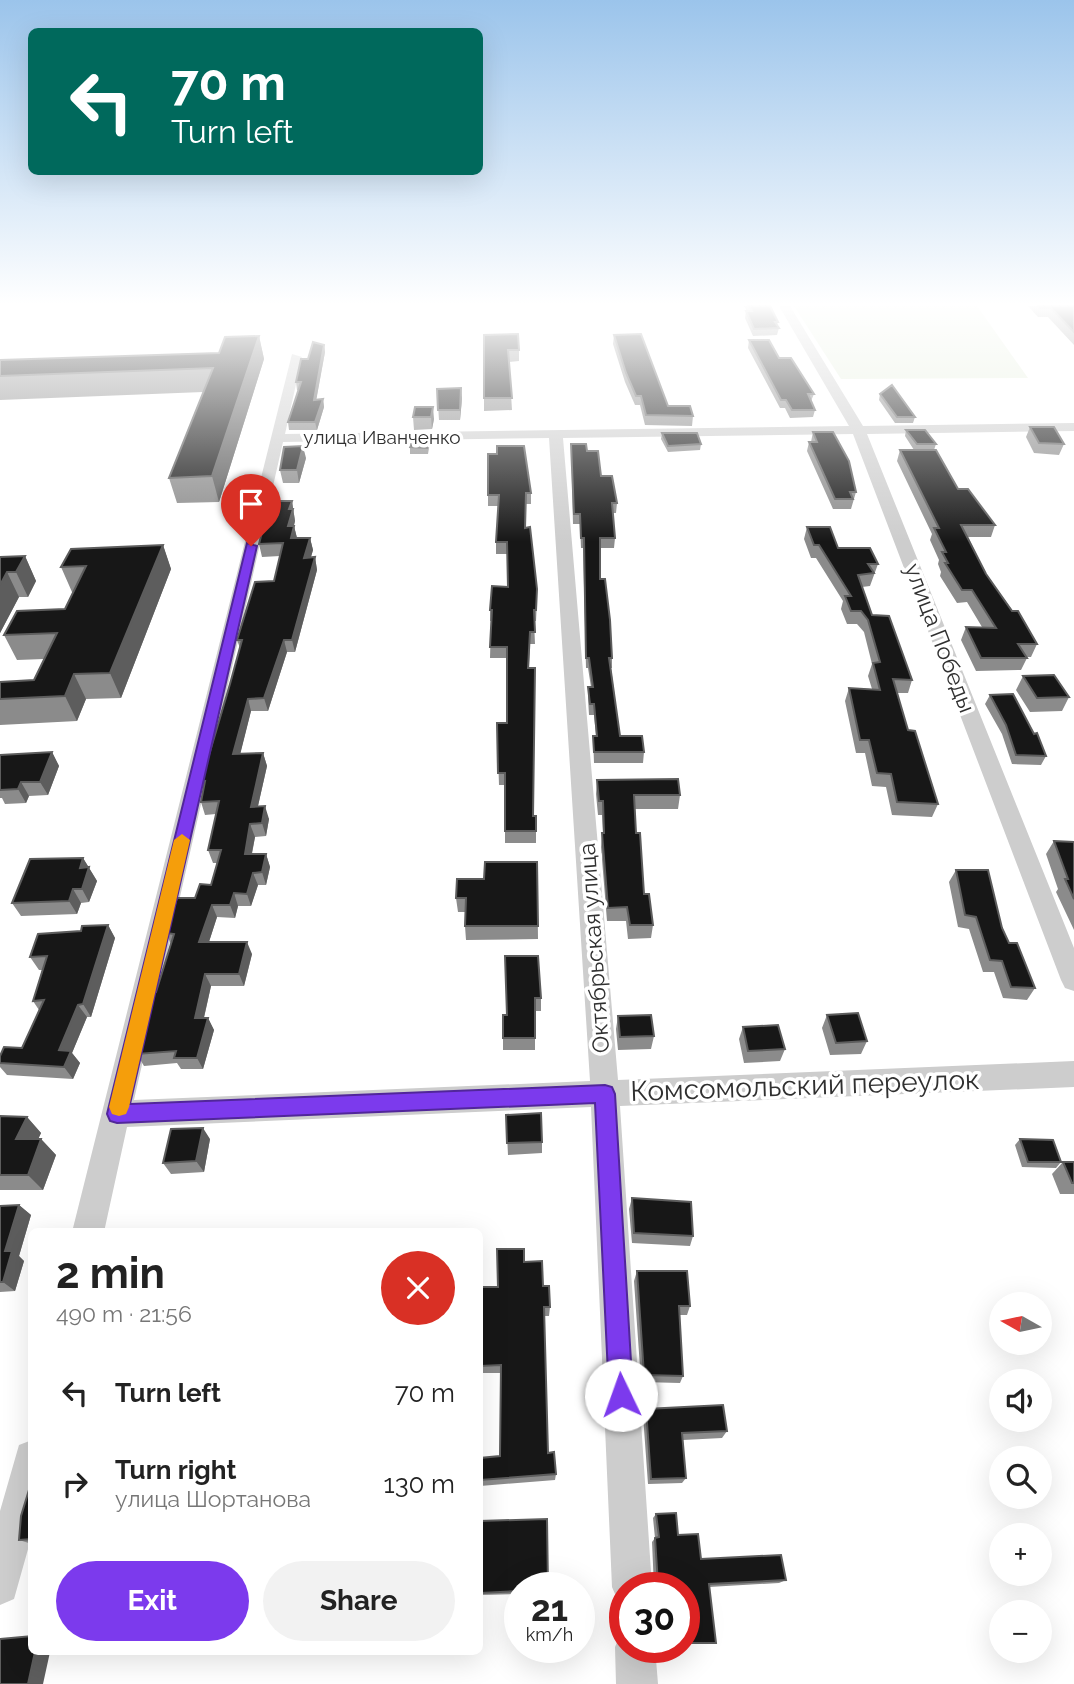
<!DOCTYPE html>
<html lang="en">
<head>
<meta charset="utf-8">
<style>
  body { margin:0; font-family:Raleway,sans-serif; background:#f2f2f2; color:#222; height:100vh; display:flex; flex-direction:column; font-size:26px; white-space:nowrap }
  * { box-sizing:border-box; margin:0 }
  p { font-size:23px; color:#767676 }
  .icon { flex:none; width:38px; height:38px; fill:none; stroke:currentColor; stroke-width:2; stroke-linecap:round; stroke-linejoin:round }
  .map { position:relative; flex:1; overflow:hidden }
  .panel { position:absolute; left:28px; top:1228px; width:455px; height:427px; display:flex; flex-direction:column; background:#fff; border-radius:10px; box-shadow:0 7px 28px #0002 }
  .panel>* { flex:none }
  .hud { position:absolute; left:28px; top:28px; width:455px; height:147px; border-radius:10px; box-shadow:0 7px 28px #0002; background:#00695c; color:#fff; overflow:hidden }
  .needle { width:46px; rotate:279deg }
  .fabs { position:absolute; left:989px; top:1292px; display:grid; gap:14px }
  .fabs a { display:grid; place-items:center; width:63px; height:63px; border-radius:50%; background:#fff; box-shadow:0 7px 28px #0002; font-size:35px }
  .speed { position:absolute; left:504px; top:1572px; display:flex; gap:14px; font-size:35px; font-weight:700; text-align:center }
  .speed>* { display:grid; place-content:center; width:91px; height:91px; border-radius:50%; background:#fff; box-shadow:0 7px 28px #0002; line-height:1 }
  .speed small { font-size:18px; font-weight:400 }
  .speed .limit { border:10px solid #d22; background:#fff; color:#111 }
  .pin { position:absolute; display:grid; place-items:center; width:60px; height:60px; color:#fff; margin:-72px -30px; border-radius:50% 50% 50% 0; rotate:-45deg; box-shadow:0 0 7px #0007 }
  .pin .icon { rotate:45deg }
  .me { position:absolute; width:77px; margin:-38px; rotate:357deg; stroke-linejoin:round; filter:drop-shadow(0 0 5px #0008) }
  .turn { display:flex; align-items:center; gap:24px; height:147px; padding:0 28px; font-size:32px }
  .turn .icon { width:91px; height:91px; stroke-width:2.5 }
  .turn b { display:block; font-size:49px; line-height:60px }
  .round { display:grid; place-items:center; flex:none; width:74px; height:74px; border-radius:37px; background:#f2f2f2 }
  .overview { display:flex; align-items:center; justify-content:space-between; height:119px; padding:0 28px }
  h1 { font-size:42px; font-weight:700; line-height:52px }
  .primary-button { display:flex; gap:14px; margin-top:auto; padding:14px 28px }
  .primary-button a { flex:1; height:80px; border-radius:42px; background:#7c3aed; color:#fff; font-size:28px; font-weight:700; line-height:80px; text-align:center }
  .primary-button a+a { background:#f2f2f2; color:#222 }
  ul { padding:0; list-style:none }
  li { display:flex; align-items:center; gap:21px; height:91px; padding:0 28px }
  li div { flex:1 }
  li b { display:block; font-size:26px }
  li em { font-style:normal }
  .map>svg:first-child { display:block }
  .green { fill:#e5eedc }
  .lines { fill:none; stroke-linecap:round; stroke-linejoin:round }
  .minor { fill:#cdcdcd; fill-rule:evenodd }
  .wall { fill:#8b8b8b }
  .shaded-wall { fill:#5d5d5d }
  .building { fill:#171717; stroke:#5d5d5d; stroke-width:2 }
  .route { fill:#7c3aed; stroke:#51269a; stroke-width:2 }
  .slow { fill:#f59e0b }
  .labels { text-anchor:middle; stroke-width:7; stroke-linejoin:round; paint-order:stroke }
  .far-street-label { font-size:19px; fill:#303030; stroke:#fff }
  .street-label { font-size:23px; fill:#303030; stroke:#fff }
  .near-street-label { font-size:28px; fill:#303030; stroke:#fff }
</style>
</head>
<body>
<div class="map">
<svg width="1074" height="1684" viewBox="0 0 1074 1684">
  <rect width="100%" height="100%" fill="#fff"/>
  <path class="green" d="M794,306h183l51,72 -187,1z"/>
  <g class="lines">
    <path class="minor" d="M779,306h11l73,120 211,-3v8l-207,3 207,514v43l-9,-3 -4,-8 -208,-546 -290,4 55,642 456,-19v26l-454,19 32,481h-27v17l-7,-3 -6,-14 -21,-480 -464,20 -23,105h-32l220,-878 10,3 -17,77 564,-8zM549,438l41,643 -456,19 149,-658z
      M32,1440v95l-18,64 -14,6v-94l19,-66z
      M625,1631v16h30l3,37h-42l-1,-37 6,-14z"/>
  </g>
  <path class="wall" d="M744,306h26l8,16 -1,4 2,2 -2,7 -24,1 -8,-18 1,-7h1z
    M1028,306h46v39l-26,-28h-10z
    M484,335l35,15v11l-10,1 3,48 -28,1z
    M614,335l54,71 25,10 -1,10 -47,-1 -5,-20h-5l-10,-23 -12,-38z
    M259,336l5,23 -45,143 -42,1 -8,-25 34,-86 -203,8v-40l219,-7z
    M749,340l30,18 35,36 -3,7 4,9 -2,7 -23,1 -5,-10h-5l-32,-60z
    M324,345l1,7 -9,48 7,-1 1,8 -7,23h-28l-1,-8 11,-32h-2l-1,-8 12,-23z
    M437,389l25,9 -2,22h-21z
    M880,394l35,23 -2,6h-18l-16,-23z
    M415,407l19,12 -2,10 -18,1 -1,-13z
    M1030,427l34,17 -5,11 -25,-2 -8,-16z
    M906,430l30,14 -2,6 24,39 37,36 -4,12h-23l18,37 51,70 -6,13h-5l1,1 -6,12 -45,1 -15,-31 5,-13h16l-15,-25 -10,1 -17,-27 1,-4 -3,-8 1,-4 -9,-20 2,-6 -35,-73 3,-11h14l-9,-14z
    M813,432l43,60 -5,17h-18l-26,-58 2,-9h2z
    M662,433l39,11 -1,6 -32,2 -7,-13z
    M430,442l-2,12h-18v-7z
    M571,444l16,7 30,52 -1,10h-3l2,25 -1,10h-14v31l12,79v10h-1l9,68 24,16 -1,11h-49l-1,-27h3l-2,-21h-5l-1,-17v-11h3l-3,-19h-2l-3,-120h-2l-1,-24h-7z
    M306,458l-7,25h-16l-3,-13z
    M531,493v11h-5l-1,24 12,72 -1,21h-2l1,23h-5l-1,24 5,148h2v27h-31v-58h-6l-2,-62h10v-65h-17l1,-37h-1v-11l18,-23 -1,-33h-11v-12l2,-36h-10v-11z
    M292,501l3,20 -1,5 3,12h13l3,12 -2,7h4l2,13 -22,82h-8l-19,59h-17l-11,43 23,-1 4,13 -9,40 11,13 -3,17 -11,1 -3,17h14l4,13 -4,18h-8l-7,21h-13l-3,12 -18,-1 -8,25 43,12 -8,32h-33l-7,32h4l6,12 -11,39h-22l-4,-6 -33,3 -7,-12 34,-110 -5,-11 29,-35 16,-13 6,-22h-4l-5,-13 8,-36 -11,1 -4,-13 3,-13 -3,-7 29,-98 10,-36 -3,-8 37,-59 6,-25 -18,1 -3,-13z
    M807,527l31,21 40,16 -8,22 -8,1 10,28 40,65 -4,13h-11l11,37 30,74 -6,13 -40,-2 -6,-28 -14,-1 -7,-33h-9l-11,-52 4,-13 23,1 -4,-13 4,-12 -8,-32 -7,-8h-10l-6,-15 2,-8 -27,-43h-5l-7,-19z
    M163,545l8,24 -50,129 -35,1 -9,22 -77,4v-43l34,-2 10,-21 -27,1 -13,-25 61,-26 9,-17h-2l-11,-25z
    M25,556l11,25 -8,16h-9l-19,36v-76z
    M1023,676l46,21 -7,14 -32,1 -14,-22z
    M990,695l56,61 -5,9 -29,-1 -10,-30 -17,-30z
    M52,752l7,14 -11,29 -19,1 -3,7 -21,1 -3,-6h-2v-43z
    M597,780l83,15 -2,14h-43l1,24 8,61 9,31 -2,13 -23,1 -2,-18h-19l-6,-74 1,-14h1l-1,-18h-4l-2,-21z
    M1054,841l20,1v88l-18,-38 2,-3 -12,-35z
    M83,858l14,23 -8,21 -8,1 -4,11 -56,2 -9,-13z
    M537,862l1,77 -72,1 -1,-14 1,-14h-8l-2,-14 28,-19z
    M956,870l46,58 7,15 26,45 -8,12 -24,-2 -9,-26h-11l-14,-43 -11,-2 -9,-45z
    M108,925l7,13 -24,79h-4l-15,36 8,10 -7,16 -66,-4 -7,-8v-11l22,-8 17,-38 -6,-9 9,-31h-3l-9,-13 51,-26z
    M505,956l36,42v13h-6v39h-32v-12l4,-23z
    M827,1015l40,26 -6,13 -31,1 -8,-27z
    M618,1016l36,20 -3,13 -33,1 -2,-21z
    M743,1027l42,22 -5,12 -36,2 -5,-24z
    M506,1115l36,27v11l-34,2z
    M0,1116l27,1 14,16 -3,6h3l15,16 -13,35h-43z
    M210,1139l-6,33 -33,2 -8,-11z
    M1020,1139l41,23 -5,6 -34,-1 -7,-22z
    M1063,1162h11v32h-14l-8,-20z
    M632,1198l61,38 -3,10 -58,-3 -3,-34z
    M19,1205l12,10 -12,41 5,5 -9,30 -15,1v-86z
    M524,1262l19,24 7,21 -1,9h-5l4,137 8,21 -1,6 -75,6v-28l20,-2 1,-83h-21v-86h18z
    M637,1271l53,35 -3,9h-8l4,61 -3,7 -39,-1 -7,-101z
    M646,1409l81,22 -5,7 -39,2 3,38 -4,5 -34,1 -5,-69z
    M32,1480v64l-13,-4z
    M656,1514l45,45 85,21 -7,3 -70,4 7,56 -32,1v-57h-30l-2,-45 3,-4 -2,-20z
    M480,1521l40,66v7l-40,1z"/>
  <path class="shaded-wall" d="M259,336l5,23 -45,143 -7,-26z
    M324,345l1,7 -10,55 -1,-7z
    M461,388l1,10 -2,22v-10z
    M323,399l1,8 -7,23 -2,-8z
    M433,407l1,12 -2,10 -1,-12z
    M303,446l3,12 -7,25 -2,-13z
    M292,501l3,20 -5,18 -2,-13 1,-17z
    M294,526l3,12h-6z
    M310,538l3,12 -6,20 -3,-12z
    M163,545l8,24 -50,129 -11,-25z
    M25,556l11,25 -8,16 -12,-25z
    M315,557l2,13 -22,82 -3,-12z
    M7,572l12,25 -19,36v-48z
    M284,640l3,12 -19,59 -4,-13z
    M74,674l12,25 -9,22 -12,-25z
    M248,699l3,12 -14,56 -4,-13z
    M52,752l7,14 -11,29 -8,-13z
    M263,753l4,13 -12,53 -4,-12z
    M21,782l8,14 -3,7 -8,-14z
    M265,806l4,13 -3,17 -4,-13z
    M250,824l5,13 -6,30 -4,-13z
    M266,854l4,13 -4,18 -4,-13z
    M83,858l14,23 -8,21 -7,-13 -2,-21z
    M253,873l5,12 -7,21 -4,-12z
    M73,889l8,14 -4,11 -8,-13z
    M234,893l4,13 -3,12 -5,-13z
    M212,905l5,12 -12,37 -6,-12z
    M108,925l7,13 -24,79 -8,-13z
    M247,942l5,12 -8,32 -5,-12z
    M205,974l6,12 -10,44 -6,-12z
    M78,1005l9,12 -15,36 8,10 -7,16 -9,-12 -5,-17z
    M208,1018l6,12 -11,39 -6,-11z
    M27,1117l14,16 -10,22 -15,-16z
    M203,1128l7,11 -6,33 -8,-11z
    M41,1139l15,16 -13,35 -15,-15z
    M19,1205l12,10 -12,41 5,5 -9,30 -12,-9 2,-31z
    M35,1652h15l-7,32h-15z"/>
  <path class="building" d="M749,306h21l8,16h-3l4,6 -25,1 -8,-18h6z
    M1039,306h35v26l-23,-24h-10z
    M518,334l1,16h-11l4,48h-28v-63z
    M641,334l27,72h22l3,10 -47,-1 -5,-19h-5l-10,-23 -12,-38z
    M259,336l-47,140 -43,2 44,-110 -213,8v-16l219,-7 6,-16z
    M749,340h20l10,18h12l23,36h-6l7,16h-23l-6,-10h-5z
    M313,342l11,3 -10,55 9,-1 -8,23h-27l13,-40h-5l5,-23h7z
    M892,385l23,32h-18l-17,-23z
    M461,388l-1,22h-22l-1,-21z
    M415,407h18l-2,10h-18z
    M1030,427h24l10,17 -25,-1z
    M906,430h19l11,14h-19z
    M813,432h20l16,29 7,31h-6l3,7h-18l-26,-57h8z
    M662,433h35l4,11 -33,2z
    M411,436h18l-2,12 -17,-1z
    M571,444h15l1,7h11l3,25h11l5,27h-5l3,35h-15v41h5l5,41 2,38h-3l11,78h22l2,16h-50l-1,-16h4l-3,-32h-4l-2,-17h5l-4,-29h-3l-2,-120h-3l-1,-24h-6z
    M303,446l-6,24h-17l4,-23z
    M497,446h27l7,47h-5l-1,35 5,-1 7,62 -1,21h-2l1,22h-5l-2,36h7l-2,148h3v15h-31v-58h-7l-1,-50h10v-76h-17l2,-37h-2l2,-24 16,1 -1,-45h-11l3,-47h-11v-41h9z
    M900,450h36l22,39h10l27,36h-34l25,49 26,37h6l19,33h-19l9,14h-46l-15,-31 30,1 -24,-38h-10l-17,-27h3l-6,-11h4l-12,-24h5z
    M272,501h20l-3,8h4l-5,17h6l-3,12h19l-6,20 11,-1 -23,83h-8l-20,58 -16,1 -15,55 30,-1 -12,54 14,-1 -3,17 -12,1 -5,30h21l-4,18 -9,1 -6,21 -13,-1 -4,12h-18l-13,37h48l-8,32h-34l-10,44h13l-11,40h-23l2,-7 -39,3 15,-62h4l18,-58 -8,-1 11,-35h18l5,-14 11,1 10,-35h-13l11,-49 -18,1 4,-21 -4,1 29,-98 12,-44h-5l18,-58 19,-1 9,-38 -24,1 9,-35z
    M807,527h23l8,21h32l8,16h-10l6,9 -16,2 14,40 17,1 17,47 6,17 -19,-1 15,51 7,1 23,73 -41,-2 -6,-28 -14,-1 -8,-33h-9l-11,-52 31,2 -7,-27 7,-1 -12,-42 -7,-9h-10l-6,-15h6l-32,-51h-5z
    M163,545l-53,128 -36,1 -9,22 -65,3v-17l34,-2 23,-47 -53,2 13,-24 48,-2 21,-43 -25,1 10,-18z
    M25,556l-9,16h-9l-7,13v-28z
    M1054,675l15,22 -32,1 -14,-22z
    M1013,694l21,40 3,-1 9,23 -30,-1 -10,-30 -16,-30z
    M52,752l-12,30h-19l-3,7 -18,1v-35z
    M678,779l2,16h-46l2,38h4l4,61h5l4,31h-23l-3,-18 -19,1 -6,-75h2l-1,-32h-4l-2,-21z
    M1054,841l20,1v57l-9,-20h3z
    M83,858l-3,10 9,-1 -7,22h-9l-4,12 -57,2 18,-44z
    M485,862h52l1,64h-73l1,-28h-10l1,-19h27z
    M956,870h32l14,58 7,15h8l18,45 -24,-1 -9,-26 -12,-1 -14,-43 -11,-2z
    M108,925l-25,79 -5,1 -19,45 12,1 -7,16 -64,-4v-7l4,-9 18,1 22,-48 -11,1 14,-45 -17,1 8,-23 43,-3 1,-5z
    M505,956h33l3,42h-6v40h-32v-23h4z
    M858,1013l9,28 -31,2 -9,-28z
    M651,1015l3,21 -34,1 -2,-21z
    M778,1025l7,24 -37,2 -5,-24z
    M541,1113l1,29 -35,1 -1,-28z
    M0,1116l27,1 -11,22h25l-13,36h-28z
    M203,1128l-7,33 -33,2 8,-34z
    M1020,1139l33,1 8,22h-33z
    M1063,1162h11v21h-2z
    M632,1198l59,4 2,34 -59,-3z
    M19,1205l-14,46h7l-9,31h-3v-76z
    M497,1249h27v13l18,-1 1,25h6l1,21h-6l4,146 6,-1 2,22 -76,6v-22l20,-2 1,-91 -21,1v-79h18z
    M637,1271h50l3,35h-11l4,70 -39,-1z
    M723,1405l4,26 -45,2 4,45 -35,1 -5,-70z
    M32,1480v59l-13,1 2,-24z
    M676,1513l2,22 20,-1 3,25 80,-4 5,25 -77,4 7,59h-32v-56h-29l3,-3 -3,-46 4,-1 -3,-23z
    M547,1519l1,68h-28v4l-40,2v-72z
    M32,1636v16h3l-7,32h-28v-45z"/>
  <linearGradient id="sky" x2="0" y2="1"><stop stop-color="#9bc4eb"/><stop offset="0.56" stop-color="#fff"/><stop offset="1" stop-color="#fff" stop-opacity="0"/></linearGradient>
  <rect width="1074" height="542" fill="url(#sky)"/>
  <path class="route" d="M247,543l10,3 -127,558 475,-19 7,2 3,7 18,301 -3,9 -9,4 -8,-4 -4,-9 -14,-292 -478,20 -7,-2 -3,-7z"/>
  <path class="slow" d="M182,834l8,6 -61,267 -3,7 -7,2 -7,-2 -3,-7 65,-267z"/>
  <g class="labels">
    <g class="far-street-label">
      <text x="382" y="444">улица Иванченко</text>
    </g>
    <g class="street-label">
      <text transform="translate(940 638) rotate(69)" y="8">улица Победы</text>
      <text transform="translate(594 948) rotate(-94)" y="8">Октябрьская улица</text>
    </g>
    <g class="near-street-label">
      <text transform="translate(805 1085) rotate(-2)" y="10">Комсомольский переулок</text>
    </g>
  </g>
</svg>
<div class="fabs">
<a><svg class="needle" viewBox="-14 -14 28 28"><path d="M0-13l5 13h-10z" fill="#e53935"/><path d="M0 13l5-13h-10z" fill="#767676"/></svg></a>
<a><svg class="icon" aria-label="sound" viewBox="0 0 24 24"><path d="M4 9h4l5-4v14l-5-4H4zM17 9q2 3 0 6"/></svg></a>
<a><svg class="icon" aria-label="search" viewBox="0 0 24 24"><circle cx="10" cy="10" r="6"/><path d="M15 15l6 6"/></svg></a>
<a>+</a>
<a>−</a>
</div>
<div class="speed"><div>21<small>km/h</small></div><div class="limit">30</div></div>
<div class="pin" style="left:251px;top:546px;background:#d93025"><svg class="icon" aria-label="arrive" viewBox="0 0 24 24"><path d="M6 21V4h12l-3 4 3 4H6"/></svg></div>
<svg class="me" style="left:621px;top:1395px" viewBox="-20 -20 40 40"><circle r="19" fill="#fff"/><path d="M0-13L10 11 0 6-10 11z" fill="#7c3aed"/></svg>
<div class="hud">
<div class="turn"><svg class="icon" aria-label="left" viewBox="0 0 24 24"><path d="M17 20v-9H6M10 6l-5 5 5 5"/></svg><div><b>70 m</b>Turn left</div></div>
</div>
<section class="panel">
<div class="overview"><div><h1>2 min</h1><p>490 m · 21:56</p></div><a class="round" style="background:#d93025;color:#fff"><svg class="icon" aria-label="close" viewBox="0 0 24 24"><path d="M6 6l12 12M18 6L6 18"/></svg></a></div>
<ul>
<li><svg class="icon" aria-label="left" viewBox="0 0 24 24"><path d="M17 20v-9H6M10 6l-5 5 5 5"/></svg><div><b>Turn left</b></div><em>70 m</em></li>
<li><svg class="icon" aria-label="right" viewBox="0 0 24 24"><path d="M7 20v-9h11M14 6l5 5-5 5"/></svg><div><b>Turn right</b><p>улица Шортанова</p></div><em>130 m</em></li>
</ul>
<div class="primary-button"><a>Exit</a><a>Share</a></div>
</section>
</div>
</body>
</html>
